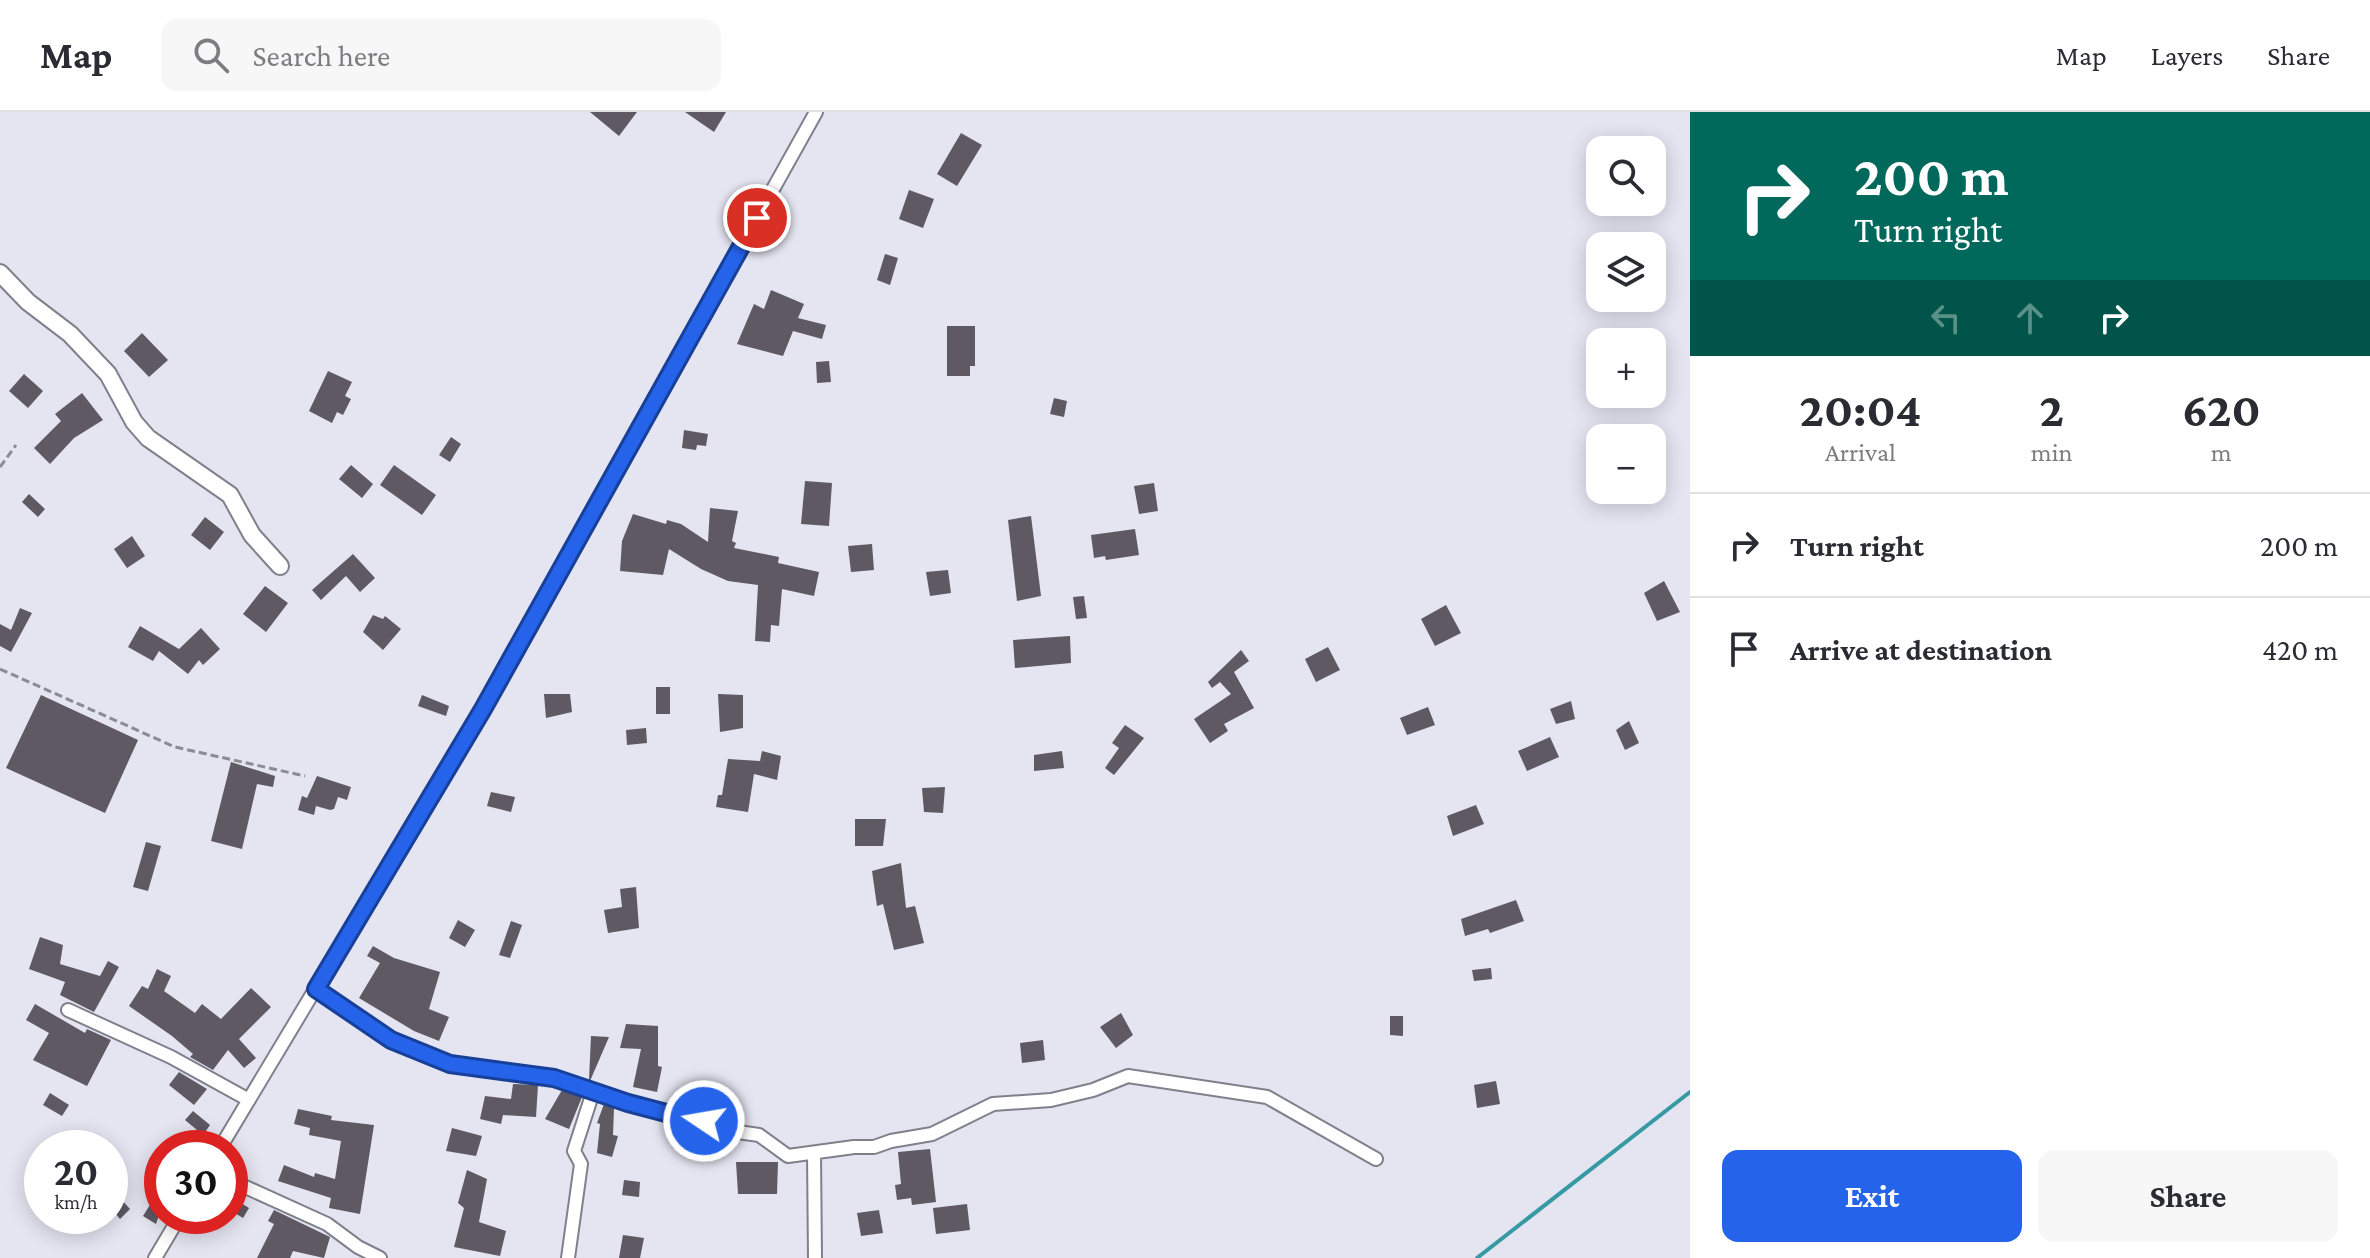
<!DOCTYPE html>
<html lang="en">
<head>
<meta charset="utf-8">
<style>
  body { margin:0; font-family:"Crimson Pro",serif; background:#f7f7f7; color:#2b2b33; height:100vh; display:flex; flex-direction:column; font-size:30px; white-space:nowrap }
  * { box-sizing:border-box; margin:0 }
  p { font-size:26px; color:#7c7c81 }
  .icon { flex:none; width:44px; height:44px; fill:none; stroke:currentColor; stroke-width:2; stroke-linecap:round; stroke-linejoin:round }
  .map { position:relative; flex:1; overflow:hidden }
  .drawer { display:flex; flex-direction:column; background:#fff; width:680px }
  .drawer>* { flex:none }
  .guide { background:#00695c; color:#fff; overflow:hidden }
  .controls { position:absolute; left:1586px; top:24px; display:grid; gap:16px }
  .controls a { display:grid; place-items:center; width:80px; height:80px; border-radius:16px; background:#fff; box-shadow:0 4px 20px #0003; font-size:40px }
  .speed { position:absolute; left:24px; top:1018px; display:flex; gap:16px; font-size:40px; font-weight:700; text-align:center }
  .speed>* { display:grid; place-content:center; width:104px; height:104px; border-radius:50%; background:#fff; box-shadow:0 4px 20px #0003; line-height:1 }
  .speed small { font-size:20px; font-weight:400 }
  .speed .limit { border:12px solid #d22; background:#fff; color:#111 }
  .pin { position:absolute; display:grid; place-items:center; width:68px; height:68px; color:#fff; margin:-34px; border:4px solid #fff; border-radius:50%; box-shadow:0 2px 8px #0007 }
  .me { position:absolute; width:88px; margin:-44px; rotate:282deg; stroke-linejoin:round; filter:drop-shadow(0 0 6px #0008) }
  .turn { display:flex; align-items:center; gap:28px; height:168px; padding:0 32px; font-size:36px }
  .turn .icon { width:104px; height:104px; stroke-width:2.5 }
  .turn b { display:block; font-size:56px; line-height:68px }
  .lanes { display:flex; align-items:center; height:76px; padding:0 32px; background:#0003; justify-content:center; gap:40px; direction:ltr }
  .lanes .off { opacity:.35 }
  .eta { display:flex; justify-content:space-evenly; align-items:center; height:136px; text-align:center }
  .eta b { font-size:48px; font-weight:700; line-height:56px }
  .primary-button { display:flex; gap:16px; margin-top:auto; padding:16px 32px }
  .primary-button a { flex:1; height:92px; border-radius:16px; background:#2563eb; color:#fff; font-size:32px; font-weight:700; line-height:92px; text-align:center }
  .primary-button a+a { background:#f7f7f7; color:#2b2b33 }
  ul { padding:0; list-style:none }
  li { display:flex; align-items:center; gap:24px; height:104px; padding:0 32px; border-top:2px solid #e1e1e2 }
  li div { flex:1 }
  li b { display:block; font-size:30px }
  li em { font-style:normal }
  header { display:flex; align-items:center; gap:48px; box-sizing:border-box; height:112px; padding:0 40px; background:#fff; border-bottom:2px solid #e1e1e2 }
  header strong { font-size:38px }
  nav { display:flex; gap:44px; margin-inline-start:auto; font-size:28px }
  .search { width:560px; height:72px; background:#f7f7f7; display:flex; align-items:center; gap:20px; box-sizing:border-box; padding:0 28px; border-radius:16px; color:#7c7c81; font-size:30px }
  main { display:flex; flex:1; min-height:0 }
  .map>svg:first-child { display:block }
  .lines { fill:none; stroke-linecap:round; stroke-linejoin:round }
  .stream { stroke:#369aa4; stroke-width:4 }
  .building { fill:#5e5963 }
  .street-casing { stroke:#7f808b; stroke-width:16 }
  .secondary-casing { stroke:#7f808b; stroke-width:20 }
  .path { stroke:#8a8b93; stroke-width:3; stroke-dasharray:8 4; stroke-linecap:butt }
  .street { stroke:#fff; stroke-width:12 }
  .secondary { stroke:#fff; stroke-width:16 }
  .route-casing { stroke:#184099; stroke-width:20 }
  .route { stroke:#2563eb; stroke-width:14 }
</style>
</head>
<body>
<header>
<strong>Map</strong>
<div class="search"><svg class="icon" aria-label="search" viewBox="0 0 24 24"><circle cx="10" cy="10" r="6"/><path d="M15 15l6 6"/></svg>Search here</div>
<nav><a>Map</a><a>Layers</a><a>Share</a></nav>
</header>
<main>
<div class="map">
<svg width="1690" height="1146" viewBox="0 0 1690 1146">
  <rect width="100%" height="100%" fill="#e4e5f1"/>
  <g class="lines">
    <path class="stream" d="M1477,1146l213,-166"/>
  </g>
  <path class="building" d="M590,0h47l-18,24z
    M685,0h41l-12,20z
    M961,21l21,12 -25,41 -20,-12z
    M909,78l25,9 -11,29 -24,-9z
    M885,142l13,4 -8,27 -13,-5z
    M771,178l33,14 -6,14 28,7 -4,14 -29,-8 -10,25 -46,-12 17,-40 10,5z
    M947,214h28v40h-5v10h-23z
    M142,221l26,27 -19,17 -25,-26z
    M829,249l2,21 -14,1 -1,-21z
    M328,259l24,11 -7,14 6,3 -8,16 -6,-3 -5,11 -23,-12z
    M24,262l19,17 -15,17 -19,-17z
    M82,281l21,27 -29,18 -24,26 -16,-16 27,-27 -6,-7z
    M1054,286l13,3 -3,16 -14,-3z
    M684,318l24,4 -2,12 -9,-1 -1,5 -14,-2z
    M451,325l10,7 -11,18 -11,-7z
    M351,353l22,19 -11,14 -23,-19z
    M394,353l42,30 -14,20 -42,-30z
    M805,369l27,2 -3,43 -28,-2z
    M1154,371l4,28 -19,3 -5,-28z
    M29,382l16,15 -7,8 -16,-15z
    M710,396l28,3 -6,30 4,2 -2,5 45,9 -1,6 41,9 -5,24 -32,-7 -3,37 -8,-1 -1,17 -15,-1 3,-56 -30,-4 -27,-12 -32,-20 -6,26 -43,-4 2,-30 11,-27 33,10 1,-4 14,4 27,18z
    M1031,404l10,80 -24,5 -9,-81z
    M205,405l19,15 -14,18 -19,-15z
    M1135,417l4,26 -33,5 -1,-4 -11,2 -3,-23z
    M132,424l13,20 -18,12 -13,-19z
    M872,432l2,26 -23,2 -3,-26z
    M353,442l22,24 -15,14 -14,-16 -25,24 -9,-10z
    M948,458l3,23 -21,3 -4,-24z
    M1664,469l16,31 -23,9 -13,-28z
    M265,474l23,17 -22,29 -23,-18z
    M1084,484l3,22 -11,1 -3,-22z
    M1446,493l15,28 -26,13 -14,-27z
    M20,496l12,5 -21,39 -11,-6v-22l11,6z
    M373,503l10,4 2,-3 16,13 -18,21 -20,-18z
    M140,514l39,23 22,-21 19,21 -17,16 -4,-5 -11,14 -29,-23 -6,10 -25,-14z
    M1070,524l1,27 -56,5 -2,-28z
    M1328,535l12,23 -24,12 -11,-23z
    M1241,538l8,11 -15,11 20,36 -30,16 4,7 -18,12 -16,-24 37,-25 -11,-12 -8,6 -4,-6z
    M656,575h14v27h-14z
    M544,582h26l2,18 -26,6z
    M718,582l25,1v33l-23,4z
    M41,583l97,45 -33,73 -99,-45z
    M422,583l27,11 -3,10 -28,-10z
    M1571,589l4,18 -19,5 -6,-15z
    M1428,595l7,18 -28,10 -7,-17z
    M1629,609l10,22 -14,7 -9,-20z
    M1125,613l19,13 -30,37 -9,-7 14,-20 -7,-5z
    M646,616l1,15 -20,2 -1,-15z
    M1550,625l9,20 -32,14 -9,-20z
    M762,639l19,5 -4,24 -23,-6 -6,38 -32,-5 2,-12h4l6,-36 32,2z
    M1062,639l2,17 -30,3v-16z
    M231,650l44,14 -2,11 -16,-3 -15,65 -31,-8z
    M317,664l34,11 -4,13 -9,-3 -4,12 -4,1 -14,-4 -2,9 -16,-5 4,-14 5,2z
    M945,675l-2,26 -19,-1 -2,-24z
    M491,680l24,5 -4,15 -24,-6z
    M1476,693l8,19 -31,12 -6,-20z
    M855,707h31l-3,27h-28z
    M146,730l15,4 -13,45 -15,-4z
    M901,751l5,45 9,-2 9,37 -30,7 -11,-46 -6,2 -5,-35z
    M636,775l3,41 -31,5 -4,-23 18,-3 -2,-18z
    M1516,788l8,21 -34,12 -2,-4 -23,7 -4,-17z
    M458,808l17,10 -10,17 -16,-9z
    M511,809l11,4 -12,33 -11,-3z
    M40,825l23,8 -3,19 40,12 8,-15 11,6 -25,45 -34,-17 5,-13 -36,-13z
    M373,834l21,12 46,14 -11,37 20,8 -10,24 -25,-10 -55,-33 21,-35 -13,-7z
    M1491,856l1,11 -18,2 -2,-11z
    M157,857l14,7 -7,15 31,22 7,-9 19,15 30,-31 20,19 -32,32 17,19 -12,10 -16,-18 -15,20 -23,-13 3,-3 -21,-18 -43,-30 13,-20 6,3z
    M35,892l50,29 2,-4 24,11 -24,46 -54,-26 16,-27 -23,-13z
    M1121,901l12,22 -17,13 -16,-21z
    M1390,904h13v20l-13,-1z
    M626,912l32,2v40l4,1 -5,25 -24,-5 8,-38 -21,-1z
    M591,924l18,1 -19,44 -1,-1z
    M1043,928l2,20 -23,3 -2,-20z
    M179,960l28,17 -13,16 -25,-20z
    M1496,969l4,23 -23,4 -3,-23z
    M513,972l25,1 -2,32 -33,-2 -2,9 -21,-5 5,-23 26,3z
    M562,978l20,7 -13,32 -24,-10z
    M50,981l19,12 -7,11 -19,-11z
    M604,992l10,4 -1,27 5,1 -6,21 -15,-4 3,-29 -3,-1z
    M298,997l34,7 -1,4 43,5 -14,89 -31,-6 2,-10 -53,-17 6,-16 30,12 1,-4 20,6 6,-38 -32,-6 1,-7 -16,-4z
    M193,999l17,14 -7,10 -18,-15z
    M452,1016l30,8 -6,20 -30,-5z
    M930,1037l6,53 -24,3 -1,-7 -14,2 -2,-15 6,-1 -3,-32z
    M736,1050h42l-1,32h-39z
    M467,1058l20,9 -8,43 27,9 -6,25 -46,-9 10,-39 -6,-5z
    M624,1068l16,2 -1,15 -17,-2z
    M230,1084l19,12 -6,10 -13,-8z
    M120,1086l10,11 -10,10 -10,-12z
    M153,1088l9,6 -6,18 -13,-8z
    M967,1092l3,26 -34,4 -3,-26z
    M274,1098l56,27 -6,21 -31,-7 -3,7h-33l17,-34 -6,-3z
    M879,1098l4,23 -22,3 -4,-23z
    M623,1123l21,3 -4,20h-21z"/>
  <g class="lines">
    <defs>
      <path id="street" d="M316,877l75,51 59,24 104,14 74,25 42,11 15,-3 39,19 35,5 29,21 66,-9h20l17,-6 41,-7 61,-30 58,-4 42,-10 35,-14 139,21 109,62
        M68,898l103,47 78,43
        M220,1036l263,-439 333,-597
        M814,1041l1,105
        M230,1068l97,44 31,23 22,11
        M155,1146l25,-42
        M568,1146l13,-94 -7,-13 19,-59"/>
      <path id="secondary" d="M0,161l28,29 42,32 38,40 26,48 14,16 82,57 22,40 28,31"/>
    </defs>
    <use href="#street" class="street-casing"/>
    <use href="#secondary" class="secondary-casing"/>
    <path class="path" d="M0,355l16,-22
      M0,557l175,78 130,29"/>
    <use href="#street" class="street"/>
    <use href="#secondary" class="secondary"/>
  </g>
  <g class="lines">
    <defs>
      <path id="route" d="M704,1009l-19,-10 -15,3 -42,-11 -74,-25 -104,-14 -59,-24 -75,-51 167,-280 274,-491"/>
    </defs>
    <use href="#route" class="route-casing"/>
    <use href="#route" class="route"/>
  </g>
</svg>
<div class="controls">
<a><svg class="icon" aria-label="search" viewBox="0 0 24 24"><circle cx="10" cy="10" r="6"/><path d="M15 15l6 6"/></svg></a>
<a><svg class="icon" aria-label="layers" viewBox="0 0 24 24"><path d="M12 4l9 5-9 5-9-5zM3 14l9 5 9-5"/></svg></a>
<a>+</a>
<a>−</a>
</div>
<div class="speed"><div>20<small>km/h</small></div><div class="limit">30</div></div>
<div class="pin" style="left:757px;top:106px;background:#d93025"><svg class="icon" aria-label="arrive" viewBox="0 0 24 24"><path d="M6 21V4h12l-3 4 3 4H6"/></svg></div>
<svg class="me" style="left:704px;top:1009px" viewBox="-20 -20 40 40"><circle r="17" fill="#2563eb" stroke="#fff" stroke-width="3"/><path d="M0-11L8 9 0 5-8 9z" fill="#fff"/></svg>
</div>
<section class="drawer">
<div class="guide">
<div class="turn"><svg class="icon" aria-label="right" viewBox="0 0 24 24"><path d="M7 20v-9h11M14 6l5 5-5 5"/></svg><div><b>200 m</b>Turn right</div></div>
<div class="lanes"><svg class="icon off" aria-label="left" viewBox="0 0 24 24"><path d="M17 20v-9H6M10 6l-5 5 5 5"/></svg><svg class="icon off" aria-label="ahead" viewBox="0 0 24 24"><path d="M12 20V5M6 11l6-6 6 6"/></svg><svg class="icon" aria-label="right" viewBox="0 0 24 24"><path d="M7 20v-9h11M14 6l5 5-5 5"/></svg></div>
</div>
<div class="eta">
<div><b>20:04</b><p>Arrival</p></div>
<div><b>2</b><p>min</p></div>
<div><b>620</b><p>m</p></div>
</div>
<ul>
<li><svg class="icon" aria-label="right" viewBox="0 0 24 24"><path d="M7 20v-9h11M14 6l5 5-5 5"/></svg><div><b>Turn right</b></div><em>200 m</em></li>
<li><svg class="icon" aria-label="arrive" viewBox="0 0 24 24"><path d="M6 21V4h12l-3 4 3 4H6"/></svg><div><b>Arrive at destination</b></div><em>420 m</em></li>
</ul>
<div class="primary-button"><a>Exit</a><a>Share</a></div>
</section>
</main>
</body>
</html>
